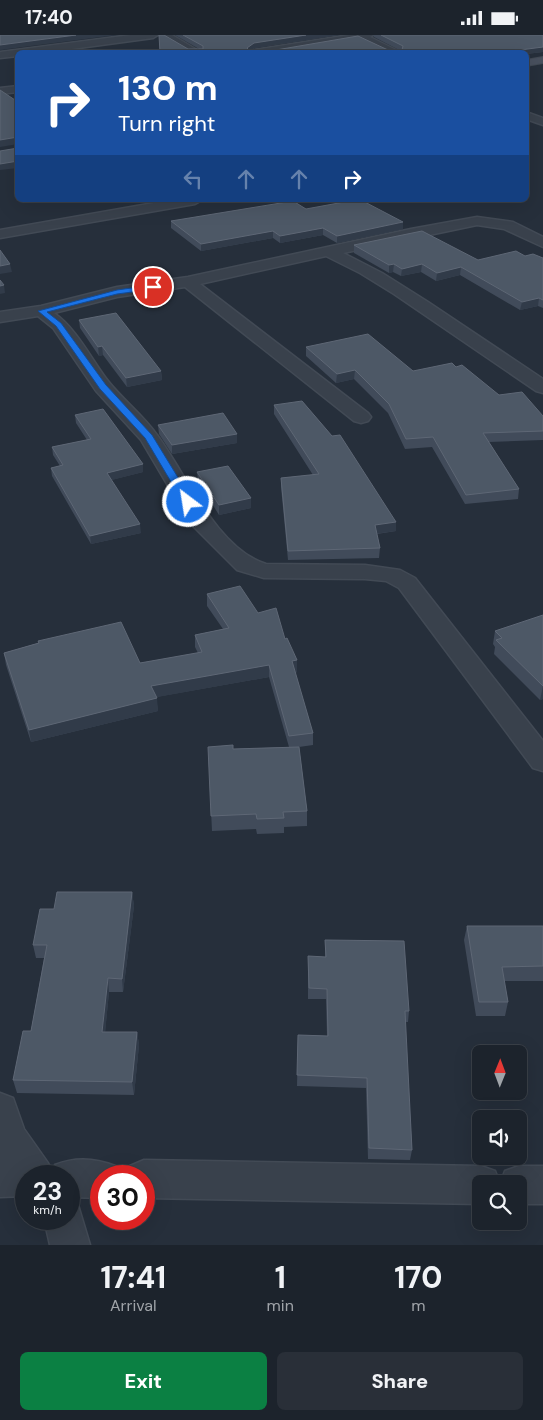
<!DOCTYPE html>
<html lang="en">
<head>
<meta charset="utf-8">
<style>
  body { margin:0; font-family:"DM Sans",sans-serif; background:#292f38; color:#f1f3f6; height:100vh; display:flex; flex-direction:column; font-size:19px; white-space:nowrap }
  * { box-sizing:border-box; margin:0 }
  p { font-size:16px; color:#a0a4a9 }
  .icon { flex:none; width:28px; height:28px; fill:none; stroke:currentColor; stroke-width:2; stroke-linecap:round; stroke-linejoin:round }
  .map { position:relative; height:1210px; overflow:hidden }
  .details { display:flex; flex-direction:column; background:#1c232c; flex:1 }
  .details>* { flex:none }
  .banner { position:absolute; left:15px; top:15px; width:514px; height:152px; border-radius:8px; box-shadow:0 5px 20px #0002,0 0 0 1px #3a4048; background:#1a4fa0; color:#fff; overflow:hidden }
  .needle { width:32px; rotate:1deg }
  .tools { position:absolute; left:472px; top:1010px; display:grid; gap:10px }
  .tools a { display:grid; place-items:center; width:55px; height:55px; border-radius:8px; background:#1c232c; box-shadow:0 5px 20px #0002,0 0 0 1px #3a4048; font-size:25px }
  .speed { position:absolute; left:15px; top:1130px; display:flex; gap:10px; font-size:25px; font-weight:700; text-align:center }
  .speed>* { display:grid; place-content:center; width:65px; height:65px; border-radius:50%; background:#1c232c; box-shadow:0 5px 20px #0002,0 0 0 1px #3a4048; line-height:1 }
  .speed small { font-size:12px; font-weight:400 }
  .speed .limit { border:8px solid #d22; background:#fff; color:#111 }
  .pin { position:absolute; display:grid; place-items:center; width:42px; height:42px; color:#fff; margin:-21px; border:2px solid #fff; border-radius:50%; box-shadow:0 1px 5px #0007 }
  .me { position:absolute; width:55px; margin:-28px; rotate:329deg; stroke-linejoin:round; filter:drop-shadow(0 0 4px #0008) }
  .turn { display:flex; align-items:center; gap:18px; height:105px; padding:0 20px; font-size:22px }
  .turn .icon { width:65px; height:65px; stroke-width:2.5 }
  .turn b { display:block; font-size:35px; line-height:42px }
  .lanes { display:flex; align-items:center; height:48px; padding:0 20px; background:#0003; justify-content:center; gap:25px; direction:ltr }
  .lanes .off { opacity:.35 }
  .eta { display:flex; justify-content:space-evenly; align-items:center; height:85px; text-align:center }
  .eta b { font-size:30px; font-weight:800; line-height:35px }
  .button { display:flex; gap:10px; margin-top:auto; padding:10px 20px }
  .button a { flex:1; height:58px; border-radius:8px; background:#0b8043; color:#fff; font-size:20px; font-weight:800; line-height:58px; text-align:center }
  .button a+a { background:#292f38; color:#f1f3f6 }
  .status { display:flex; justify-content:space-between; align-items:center; height:35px; padding:0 25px; background:#1c232c; direction:ltr }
  .status svg { height:14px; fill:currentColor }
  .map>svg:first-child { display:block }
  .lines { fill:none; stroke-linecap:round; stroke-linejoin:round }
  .minor-casing { stroke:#424a55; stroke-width:3 }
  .secondary-casing { stroke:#424a55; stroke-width:2 }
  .minor { fill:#39414c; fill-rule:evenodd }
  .secondary { fill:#48505e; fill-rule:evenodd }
  .wall { fill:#414b5a }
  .shaded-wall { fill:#313b49 }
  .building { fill:#4d5866; stroke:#5e6775 }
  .route { fill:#1a73e8; stroke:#114b97 }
</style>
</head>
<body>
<div class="status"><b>17:40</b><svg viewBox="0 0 49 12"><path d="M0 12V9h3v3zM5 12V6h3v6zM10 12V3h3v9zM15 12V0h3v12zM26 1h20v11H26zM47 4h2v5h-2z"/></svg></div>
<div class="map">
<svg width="543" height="1210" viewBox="0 0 543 1210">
  <rect width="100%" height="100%" fill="#262f3b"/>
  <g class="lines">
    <defs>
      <path id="minor" d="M131,0h27l-5,3 -111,15h-24v3l-18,2v-6z
        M160,0h12l30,18h-13z
        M350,0h23l-3,2 32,16h-14l-30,-14 -82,14h-27l5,-3z
        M18,51v6l-18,2v-6z
        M526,77l17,6v7l-17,-6z
        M171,165h31l-7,4 -195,34v-8z
        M477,182l36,5 30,15v10l-39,-18 -27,-4 -134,28 39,20 46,29 115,77v14l-7,-2 -142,-97 -34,-21 -34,-17 -126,28 168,129 3,4 -3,4 -7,2 -7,-2 -169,-134 -68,10 -63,16c23,16 37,46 54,68 15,19 35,34 49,54 29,39 60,114 109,129l99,1 35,5 15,8 128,163v30l-10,-3 -134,-180 -13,-7 -21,-2 -101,-1 -27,-8 -47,-47 -49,-83 -45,-49 -43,-63 -15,-12 -38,6v-10l41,-6 76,-19 71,-10 223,-48z
        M0,1058l13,5 11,31 24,34 4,9 3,-7c20,-8 40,-7 60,1l4,10h-18v22l-32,-1v-21h-43v20l-26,1z
        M144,1125l337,6 14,5 5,13 5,-13 14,-5h24v38h-24v-20h-38v20l-337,-6v-22h-18l4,-10z
        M69,1166l9,4 12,40h-40l-6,-26h25z"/>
      <path id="secondary" d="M543,22v6l-17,3v-6z"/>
    </defs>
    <use href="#minor" class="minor-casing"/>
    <use href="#secondary" class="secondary-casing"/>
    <use href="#minor" class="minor"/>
    <use href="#secondary" class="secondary"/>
  </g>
  <path class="wall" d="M175,0h163l-84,13 -2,2h147l-25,-13 -1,-2h170v17l-17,2v-1h-366l28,-4h11z
    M306,174l97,20 -66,14 -14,-8 -43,8 -7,-5 -72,13 -30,-23v-7z
    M354,210l124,15 47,-4 18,2v50l-5,-2 -18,4 -60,-35 -24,6 -15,-9 -20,4 -8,-4 -4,1 -35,-20z
    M79,285l82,51 1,9 -35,7 -24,-32 -4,1 -19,-28z
    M306,312l107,24 43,-4 43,28 44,21v24l-54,2 30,47 -1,10 -53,5 -33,-57 -27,2 -17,-36 -34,-34 -18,4 -30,-27z
    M274,370l122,117v9l-19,3 3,14 -1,10 -91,2 -7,-73v-9l32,-3 -39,-61z
    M75,380l68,49v8l-32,8 30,53 -50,11 -39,-68 -1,-8 9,-2 -7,-11 -1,-8 35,-7 -11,-17z
    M158,390l79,18 -65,11 -13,-20z
    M197,437l54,36 -32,7 -21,-34z
    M207,559l51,19 27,26 12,21v12l-2,1 18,60v12l-14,2 8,64v15l-23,1v6l-27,1 -1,-5 -44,2 -4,-84 25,2 56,-2 -20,-70 -113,20 2,14 -127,31 -25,-77 -2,-12 34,-10v-2l102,22 58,-10 -3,-6v-12l28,-6 -16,-23z
    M543,580v84l-3,1 -46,-46 1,-7 -2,-3 2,-13z
    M132,857l2,14 -11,86h-14l-4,40h32l2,13 -5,50 -117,-2 -4,-13 18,-49 13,-73h-8l-3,-13 21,-36z
    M467,891h76v55h-39l4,21 -3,14h-29l-12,-76z
    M325,905l84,71 -1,11h-3l7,128 -2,10 -42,-1 -2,-71 -69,-2 1,-51 29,1 -1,-37h-18v-43l17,1z"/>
  <path class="shaded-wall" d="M76,0h40l-116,15v-5z
    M306,0h32l-84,13 -7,5v-5l7,-5z
    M543,12v5l-17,2v-1h-29z
    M18,102v7l-18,3v-7z
    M18,126v7l-18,2v-6z
    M403,187v7l-66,14v-7z
    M323,193v7l-43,8v-7z
    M273,196v7l-72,13v-7z
    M10,229l2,8 -12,2v-8z
    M394,229l-1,8 -4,1v-8z
    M422,229l-1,8 -20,4 1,-7z
    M461,232l-1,8 -24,6 1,-8z
    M4,250l1,8 -5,1v-8z
    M539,263l-1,8 -18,4 2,-8z
    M102,311l1,9 -4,1 -1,-9z
    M355,335l-1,9 -18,4 1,-9z
    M161,336l1,9 -35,7 -1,-9z
    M237,399v9l-65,11v-9z
    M143,429v8l-35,9 -1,-8z
    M251,463v10l-32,7v-10z
    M396,487v9l-22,3 1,-9z
    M140,489l1,9 -50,11 -1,-8z
    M297,625v12l-6,1 1,-12z
    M269,630v12l-117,21 -1,-12z
    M543,651v13l-3,1z
    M157,663l1,13 -127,31 -2,-12z
    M132,857l2,14 -11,86 -1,-13z
    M108,943l1,14 -5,53 -2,-13z
    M137,997l2,13 -5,50 -2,-13z"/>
  <path class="building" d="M0,0h76l-76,10z
    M159,0h5l24,14h15v-3l-20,-11h123l-52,8 -7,5 2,2h27l82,-14 30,14h14l1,-4 -22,-11h162v12l-46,6h-337z
    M0,55l18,12v35l-18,3z
    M18,113v13l-18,3v-13z
    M355,165h6l42,22 -66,14 -14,-8 -43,8 -7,-5 -72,13 -30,-23 122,-20 13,8z
    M422,196l56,29 38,-9 9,5 8,-2 10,4v42l-4,-2 -17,4 -61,-35 -24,6 -15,-9 -20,5 -8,-5 -5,1 -35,-20z
    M0,215l10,14 -10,2z
    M0,245l4,5 -4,1z
    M116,278l45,58 -35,7 -24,-32 -4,1 -19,-27z
    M368,299l45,37 39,-8 4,4 6,-2 37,30 23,-3 21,24v15l-60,2 36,56 -53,6 -33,-58 -27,2 -17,-35 -34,-34 -18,4 -31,-27z
    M302,366l30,35 8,-1 56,87 -21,3 5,23 -92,3 -7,-73 38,-4 -45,-69z
    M103,374l40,55 -36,9 33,51 -50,12 -39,-68 12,-3 -11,-18 39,-8 -16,-24z
    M223,378l14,21 -65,11 -14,-20z
    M228,431l23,32 -32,7 -22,-33z
    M240,551l18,27 18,-5 9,31 2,-1 10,22 -5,1 21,72 -24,3 -20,-71 -118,21 6,12 -128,32 -25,-77 35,-10 -1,-2 83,-19 19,41 62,-11 -7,-17 34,-7 -22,-34z
    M543,580v71l-47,-46 6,-2 -7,-7z
    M233,710v4l66,-2 8,64 -24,1 1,6 -27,1 -1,-5 -45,2 -3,-69z
    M57,857h75l-10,87 -14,-1 -6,54h35l-5,50 -119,-2 10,-49h8l16,-86h-14l7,-36h14z
    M467,891h76v40l-41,1 6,35h-29z
    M325,905l79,1 5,70h-4l7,139 -43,-2 -2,-70 -70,-3 1,-40 30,1 -1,-47 -18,-1 -1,-32 18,1z"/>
  <path class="route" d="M153,250l3,2 -1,2 -38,5 -70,18 14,11 45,62 46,50 41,67 -5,3 -5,-3 -38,-64 -45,-49 -44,-63 -18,-15 79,-21z"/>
</svg>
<div class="tools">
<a><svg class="needle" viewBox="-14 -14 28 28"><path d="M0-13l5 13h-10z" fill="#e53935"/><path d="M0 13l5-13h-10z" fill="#a0a4a9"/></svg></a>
<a><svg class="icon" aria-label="sound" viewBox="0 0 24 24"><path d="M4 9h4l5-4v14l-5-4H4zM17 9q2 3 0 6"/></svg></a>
<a><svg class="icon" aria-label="search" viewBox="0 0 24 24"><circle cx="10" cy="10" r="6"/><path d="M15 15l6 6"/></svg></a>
</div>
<div class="speed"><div>23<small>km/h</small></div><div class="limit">30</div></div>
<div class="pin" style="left:153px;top:252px;background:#d93025"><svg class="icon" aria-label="arrive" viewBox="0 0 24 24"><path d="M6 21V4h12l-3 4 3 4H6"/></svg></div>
<svg class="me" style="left:188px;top:467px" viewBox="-20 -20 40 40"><circle r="17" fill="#1a73e8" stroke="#fff" stroke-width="3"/><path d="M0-11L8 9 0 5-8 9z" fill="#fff"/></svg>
<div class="banner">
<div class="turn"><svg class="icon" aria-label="right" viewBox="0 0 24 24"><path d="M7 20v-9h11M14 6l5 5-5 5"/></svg><div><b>130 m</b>Turn right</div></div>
<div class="lanes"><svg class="icon off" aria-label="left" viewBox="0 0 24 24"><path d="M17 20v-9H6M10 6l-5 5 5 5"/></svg><svg class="icon off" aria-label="ahead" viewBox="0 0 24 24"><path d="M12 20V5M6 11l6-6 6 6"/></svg><svg class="icon off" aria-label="ahead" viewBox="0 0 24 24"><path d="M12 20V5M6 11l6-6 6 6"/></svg><svg class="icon" aria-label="right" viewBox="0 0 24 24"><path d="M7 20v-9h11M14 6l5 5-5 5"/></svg></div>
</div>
</div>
<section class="details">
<div class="eta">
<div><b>17:41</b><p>Arrival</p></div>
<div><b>1</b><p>min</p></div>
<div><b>170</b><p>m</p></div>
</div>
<div class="button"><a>Exit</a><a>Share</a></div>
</section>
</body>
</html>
